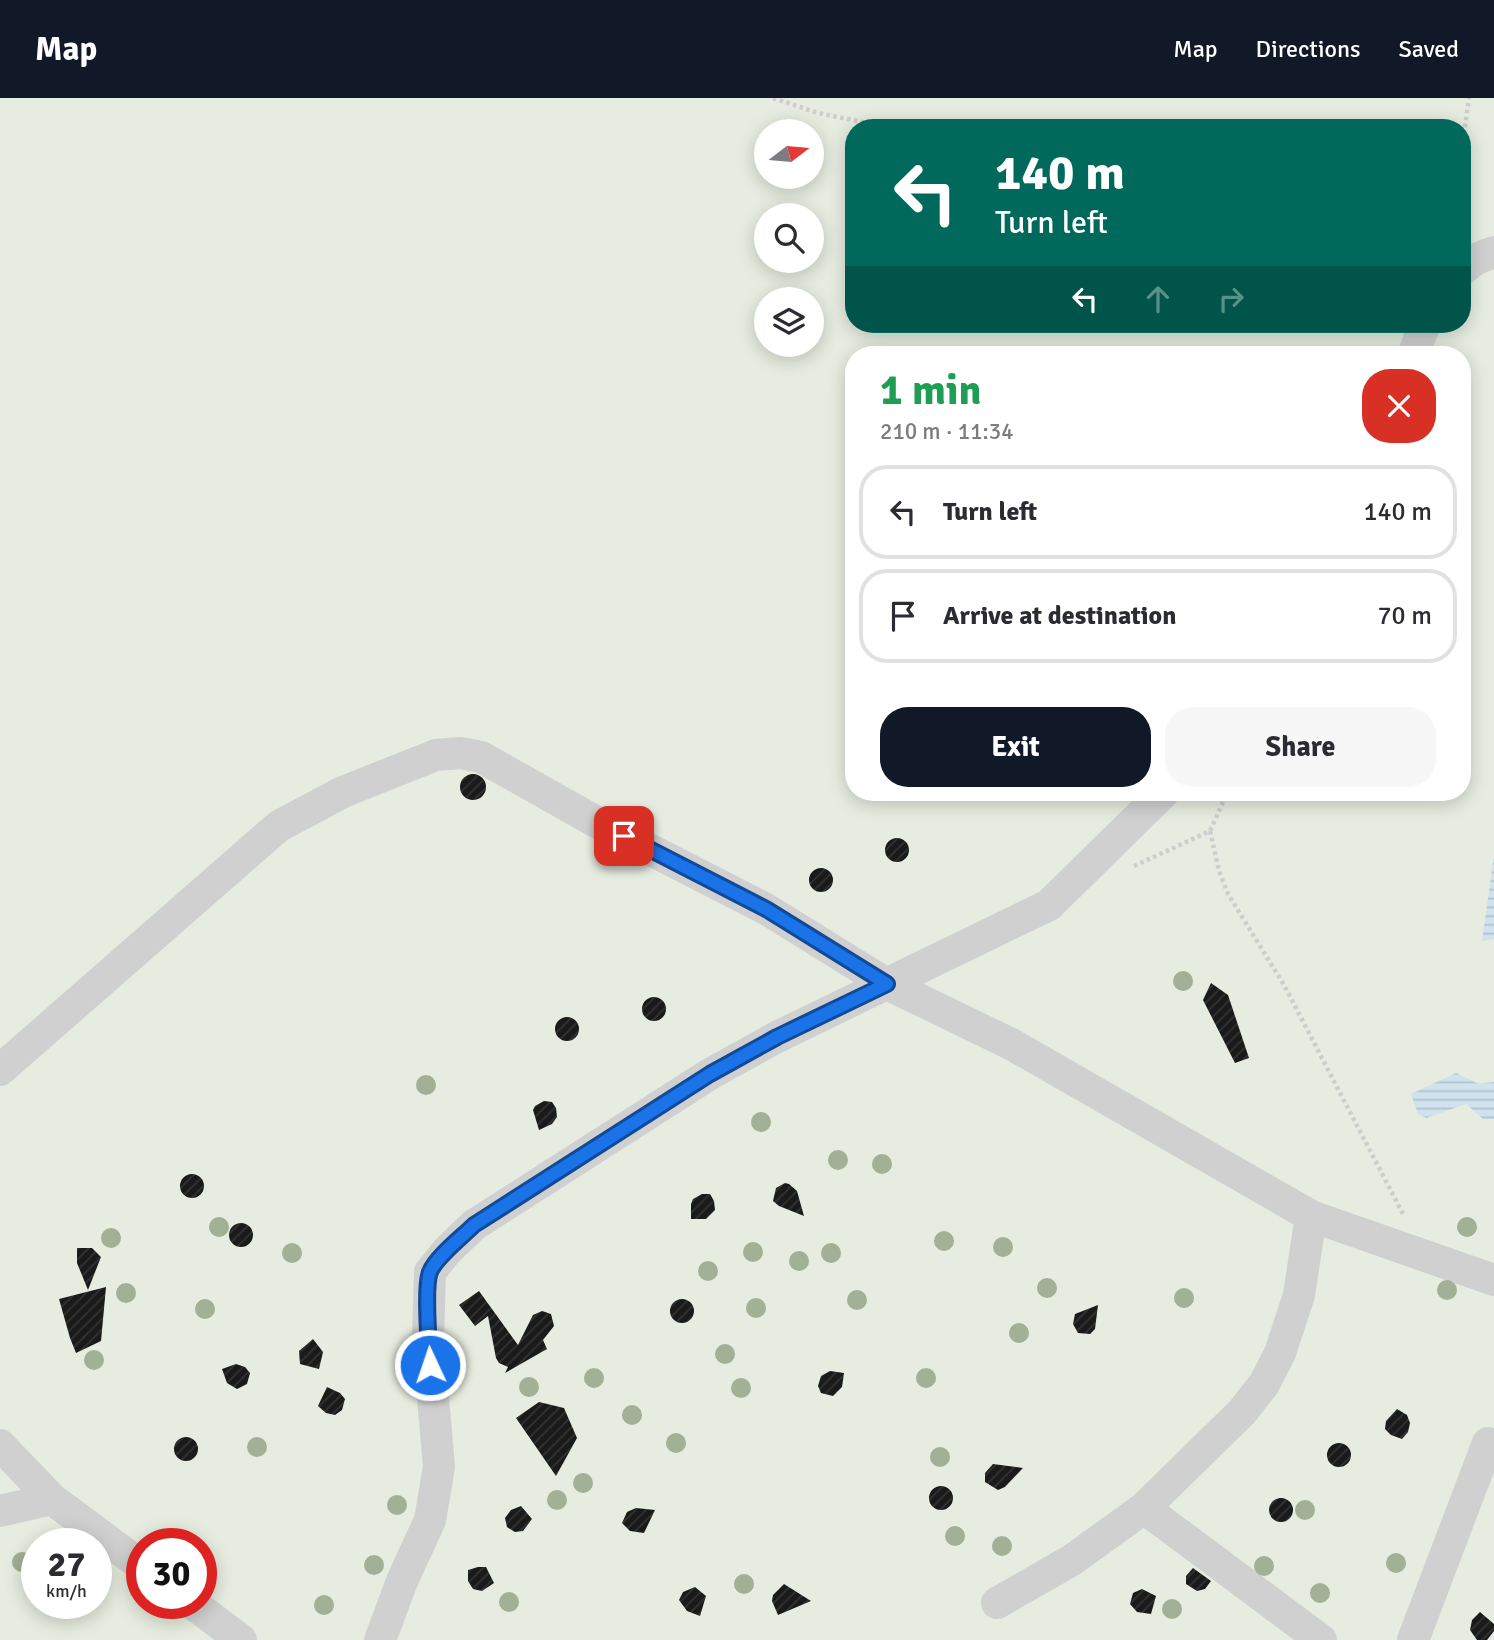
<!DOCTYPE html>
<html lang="en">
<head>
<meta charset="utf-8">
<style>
  body { margin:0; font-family:Signika,sans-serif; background:#f7f7f7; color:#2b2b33; height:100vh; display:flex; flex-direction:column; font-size:26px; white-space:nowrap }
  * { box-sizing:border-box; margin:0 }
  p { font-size:23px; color:#7c7c81 }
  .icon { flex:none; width:38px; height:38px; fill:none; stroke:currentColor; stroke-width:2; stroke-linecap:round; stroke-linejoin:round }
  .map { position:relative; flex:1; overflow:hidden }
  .side { position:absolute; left:845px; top:248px; width:626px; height:455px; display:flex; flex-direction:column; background:#fff; border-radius:28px; box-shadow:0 4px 18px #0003 }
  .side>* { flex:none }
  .hud { position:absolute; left:845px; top:21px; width:626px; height:214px; border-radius:28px; box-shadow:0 4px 18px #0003; background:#00695c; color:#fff; overflow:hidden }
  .needle { width:46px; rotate:74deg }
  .controls { position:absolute; left:754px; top:21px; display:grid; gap:14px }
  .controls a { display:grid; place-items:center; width:70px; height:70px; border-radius:50%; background:#fff; box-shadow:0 4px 18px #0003; font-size:35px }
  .speed { position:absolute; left:21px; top:1430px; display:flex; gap:14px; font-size:35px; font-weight:700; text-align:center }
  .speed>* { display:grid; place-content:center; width:91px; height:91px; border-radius:50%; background:#fff; box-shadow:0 4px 18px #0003; line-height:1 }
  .speed small { font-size:18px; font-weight:400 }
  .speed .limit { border:10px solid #d22; background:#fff; color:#111 }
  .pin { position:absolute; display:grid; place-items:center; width:60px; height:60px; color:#fff; margin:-30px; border-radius:14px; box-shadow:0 4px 10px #0006 }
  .me { position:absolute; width:77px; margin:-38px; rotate:357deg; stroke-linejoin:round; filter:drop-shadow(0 0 5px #0008) }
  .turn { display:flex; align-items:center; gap:24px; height:147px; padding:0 35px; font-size:32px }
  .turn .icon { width:91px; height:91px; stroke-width:2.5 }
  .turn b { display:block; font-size:49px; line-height:60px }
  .lanes { display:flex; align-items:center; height:66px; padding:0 35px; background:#0003; justify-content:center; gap:35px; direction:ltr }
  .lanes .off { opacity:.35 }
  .round { display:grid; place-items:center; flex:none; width:74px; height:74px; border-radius:28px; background:#f7f7f7 }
  .headline { display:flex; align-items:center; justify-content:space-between; height:119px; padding:0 35px }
  h1 { font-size:42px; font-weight:800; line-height:52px; color:#1e9e55 }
  .button { display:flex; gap:14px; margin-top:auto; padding:14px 35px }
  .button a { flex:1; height:80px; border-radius:28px; background:#111827; color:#fff; font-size:28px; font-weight:800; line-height:80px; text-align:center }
  .button a+a { background:#f7f7f7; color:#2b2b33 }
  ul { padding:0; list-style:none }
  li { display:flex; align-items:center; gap:21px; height:94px; margin:0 14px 10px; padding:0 21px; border:4px solid #e1e1e2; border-radius:28px }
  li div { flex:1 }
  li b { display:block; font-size:26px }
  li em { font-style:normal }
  header { display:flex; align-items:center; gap:42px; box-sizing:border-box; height:98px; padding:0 35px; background:#111827; color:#fff }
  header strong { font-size:33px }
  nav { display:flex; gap:38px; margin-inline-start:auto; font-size:24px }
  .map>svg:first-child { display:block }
  .park { fill:#e6ecdf; fill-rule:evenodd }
  .water { fill:url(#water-rules) }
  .building { fill:url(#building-hatch) }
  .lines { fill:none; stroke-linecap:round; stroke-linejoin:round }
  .path { stroke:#cdcdcd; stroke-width:4.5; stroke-dasharray:3.5 3.5; stroke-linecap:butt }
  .street { stroke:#d0d0d0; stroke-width:32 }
  .tree { fill:#a2b095 }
  .route-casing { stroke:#114b97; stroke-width:18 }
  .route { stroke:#1a73e8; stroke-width:12 }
</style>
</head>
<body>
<header>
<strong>Map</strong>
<nav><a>Map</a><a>Directions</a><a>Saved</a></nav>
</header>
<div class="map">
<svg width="1494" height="1542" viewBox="0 0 1494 1542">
  <defs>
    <pattern id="water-rules" width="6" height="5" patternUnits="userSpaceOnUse" patternTransform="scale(1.75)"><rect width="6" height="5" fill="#cfe2ee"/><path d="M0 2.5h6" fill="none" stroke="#b2c2cd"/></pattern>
    <pattern id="building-hatch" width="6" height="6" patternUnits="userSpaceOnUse" patternTransform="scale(1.75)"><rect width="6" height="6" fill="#1a1a1a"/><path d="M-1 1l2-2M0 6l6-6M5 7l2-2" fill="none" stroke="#333"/></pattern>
  </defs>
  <rect width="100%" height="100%" fill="#fff"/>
  <path class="park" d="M0,0h1494v1542h-1494zM854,30h609v196h-609zM766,33h46v46h-46zM766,117h46v46h-46zM766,201h46v46h-46zM854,257h609v438h-609zM37,1446h59v59h-59zM142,1446h59v59h-59z"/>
  <path class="water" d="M1494,758v83l-12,2z
    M1456,975l23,11 15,-2v37h-11l-17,-15 -40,14 -8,-4 -7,-20z"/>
  <path class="building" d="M460 689a13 13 0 1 1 26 0a13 13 0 1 1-26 0Z
    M885 752a12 12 0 1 1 24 0a12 12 0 1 1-24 0Z
    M809 782a12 12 0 1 1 24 0a12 12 0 1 1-24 0Z
    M1211,885l17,12 21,63 -14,5 -32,-63z
    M642 911a12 12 0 1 1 24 0a12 12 0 1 1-24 0Z
    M555 931a12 12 0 1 1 24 0a12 12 0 1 1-24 0Z
    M544,1003l8,1 4,6 1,9 -5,7 -13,6 -6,-20 2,-4z
    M180 1088a12 12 0 1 1 24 0a12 12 0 1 1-24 0Z
    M785,1085l4,1 8,7 7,25 -25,-10 -6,-5 3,-13z
    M702,1096h8l4,7 1,9 -9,9h-15v-15l2,-5z
    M229 1137a12 12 0 1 1 24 0a12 12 0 1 1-24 0Z
    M77,1150h15l9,9 -13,33 -11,-27z
    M106,1189l-5,54 -25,12 -6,-15 -11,-39z
    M479,1193l39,54 15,-30 9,-4 9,3 3,12 -11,14 4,9 -42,24 3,-6 -9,-4 -3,-5 -8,-42 -13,10 -16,-21z
    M670 1213a12 12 0 1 1 24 0a12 12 0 1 1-24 0Z
    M1098,1207l-3,24 -5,5 -12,-1 -5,-9 2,-10z
    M313,1241l10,13 -4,17 -19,-5 -1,-13z
    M236,1266l9,3 5,6 -3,11 -10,5 -10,-6 -5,-14z
    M830,1273l14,2 -2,14 -9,9 -12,-3 -3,-7 3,-10z
    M327,1289l13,6 5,6 -3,11 -7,5 -9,-2 -8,-7z
    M539,1304l25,6 13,30 -21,38 -40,-58z
    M1397,1311l10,6 3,8 -2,9 -6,7 -11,-4 -6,-6 1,-8z
    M174 1351a12 12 0 1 1 24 0a12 12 0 1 1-24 0Z
    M1327 1357a12 12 0 1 1 24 0a12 12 0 1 1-24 0Z
    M993,1366l30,4 -18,19 -7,3 -13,-8v-9z
    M929 1400a12 12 0 1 1 24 0a12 12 0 1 1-24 0Z
    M1269 1412a12 12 0 1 1 24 0a12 12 0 1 1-24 0Z
    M521,1408l11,13 -9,12 -8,1 -8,-5 -2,-9 6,-8z
    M636,1410l19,2 -11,23 -14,-2 -8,-8 5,-11z
    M478,1469h8l8,16 -12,8 -9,-2 -5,-8v-11z
    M1193,1470l18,13 -6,8 -8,2 -11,-7v-8z
    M784,1486l27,17 -33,14 -6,-14 1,-6z
    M695,1489l11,9 -6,20 -13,-5 -8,-11 4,-8z
    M1142,1491l14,7 -5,18 -14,-2 -7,-8 3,-11z
    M1480,1514l14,12v7l-7,9h-10l-7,-10 2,-10z"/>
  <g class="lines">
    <path class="path" d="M773,0l45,15 75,15
      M1463,43l6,-43
      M1210,733l9,40 9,23 56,91 119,229
      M1134,768l76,-35 17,-38"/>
    <path class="street" d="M1463,171l13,-10 18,-7
      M1413,257l12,-31
      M0,972l279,-244 64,-34 93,-37 25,-2 20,4 119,67 166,85 121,75 124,60 300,172 183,64
      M0,1347l52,54 90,67
      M1144,1410l177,132
      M0,1413l52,-12
      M192,1505l49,37
      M997,1505l75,-43 72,-52 98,-96 22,-28 16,-31 19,-58 12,-79
      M380,1542l22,-59 28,-61 9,-53 -11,-128 2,-67 17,-21 27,-26 236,-151 67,-37 272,-132 114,-112
      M1413,1542l75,-197 6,4"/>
  </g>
  <g class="tree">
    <circle cx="1183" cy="883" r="10"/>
    <circle cx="426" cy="987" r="10"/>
    <circle cx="761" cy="1024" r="10"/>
    <circle cx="838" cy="1062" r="10"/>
    <circle cx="882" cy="1066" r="10"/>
    <circle cx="219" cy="1129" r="10"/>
    <circle cx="1467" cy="1129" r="10"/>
    <circle cx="111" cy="1140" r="10"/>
    <circle cx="944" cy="1143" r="10"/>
    <circle cx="1003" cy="1149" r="10"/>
    <circle cx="753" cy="1154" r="10"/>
    <circle cx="292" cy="1155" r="10"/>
    <circle cx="831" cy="1155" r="10"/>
    <circle cx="799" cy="1163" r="10"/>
    <circle cx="708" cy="1173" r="10"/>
    <circle cx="1047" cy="1190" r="10"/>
    <circle cx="1447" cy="1192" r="10"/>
    <circle cx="126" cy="1195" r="10"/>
    <circle cx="1184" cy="1200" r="10"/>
    <circle cx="857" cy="1202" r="10"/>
    <circle cx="756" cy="1210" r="10"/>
    <circle cx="205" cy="1211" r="10"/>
    <circle cx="1019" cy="1235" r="10"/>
    <circle cx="725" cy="1256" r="10"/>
    <circle cx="94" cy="1262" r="10"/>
    <circle cx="594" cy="1280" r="10"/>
    <circle cx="926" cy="1280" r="10"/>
    <circle cx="529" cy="1289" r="10"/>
    <circle cx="741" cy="1290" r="10"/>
    <circle cx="632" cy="1317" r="10"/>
    <circle cx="676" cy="1345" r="10"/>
    <circle cx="257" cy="1349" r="10"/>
    <circle cx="940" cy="1359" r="10"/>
    <circle cx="583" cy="1385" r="10"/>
    <circle cx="557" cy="1402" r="10"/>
    <circle cx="397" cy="1407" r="10"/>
    <circle cx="1305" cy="1412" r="10"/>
    <circle cx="955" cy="1438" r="10"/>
    <circle cx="1002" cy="1448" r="10"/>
    <circle cx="22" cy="1464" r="10"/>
    <circle cx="1396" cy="1465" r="10"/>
    <circle cx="374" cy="1467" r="10"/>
    <circle cx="1264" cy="1468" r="10"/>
    <circle cx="744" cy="1486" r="10"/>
    <circle cx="1320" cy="1495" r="10"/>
    <circle cx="509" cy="1504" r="10"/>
    <circle cx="324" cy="1507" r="10"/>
    <circle cx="1172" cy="1511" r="10"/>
  </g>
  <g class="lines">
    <defs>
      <path id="route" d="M430,1267c-1,-18 -6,-78 0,-93 6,-15 32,-35 44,-47l236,-151 67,-37 110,-53 -121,-75 -142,-73"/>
    </defs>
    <use href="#route" class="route-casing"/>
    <use href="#route" class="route"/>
  </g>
</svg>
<div class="controls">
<a><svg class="needle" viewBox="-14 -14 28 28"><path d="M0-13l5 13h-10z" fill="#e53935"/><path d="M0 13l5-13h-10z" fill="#7c7c81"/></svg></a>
<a><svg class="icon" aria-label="search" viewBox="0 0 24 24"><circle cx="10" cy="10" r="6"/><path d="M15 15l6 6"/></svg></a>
<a><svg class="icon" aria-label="layers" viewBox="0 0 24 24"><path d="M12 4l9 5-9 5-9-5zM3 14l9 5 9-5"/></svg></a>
</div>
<div class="speed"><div>27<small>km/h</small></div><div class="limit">30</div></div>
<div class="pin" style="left:624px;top:738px;background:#d93025"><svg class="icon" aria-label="arrive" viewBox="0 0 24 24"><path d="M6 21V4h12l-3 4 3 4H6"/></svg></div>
<svg class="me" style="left:430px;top:1267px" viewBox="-20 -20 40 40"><circle r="17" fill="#1a73e8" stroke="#fff" stroke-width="3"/><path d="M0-11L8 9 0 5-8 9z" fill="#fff"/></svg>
<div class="hud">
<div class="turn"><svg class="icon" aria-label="left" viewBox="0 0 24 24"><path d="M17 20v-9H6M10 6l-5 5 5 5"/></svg><div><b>140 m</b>Turn left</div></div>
<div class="lanes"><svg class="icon" aria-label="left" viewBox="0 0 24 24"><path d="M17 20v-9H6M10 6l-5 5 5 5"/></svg><svg class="icon off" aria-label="ahead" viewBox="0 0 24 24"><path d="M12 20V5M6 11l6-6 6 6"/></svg><svg class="icon off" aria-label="right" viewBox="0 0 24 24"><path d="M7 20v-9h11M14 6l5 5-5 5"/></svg></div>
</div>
<section class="side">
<div class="headline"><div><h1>1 min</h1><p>210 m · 11:34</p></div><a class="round" style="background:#d93025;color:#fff"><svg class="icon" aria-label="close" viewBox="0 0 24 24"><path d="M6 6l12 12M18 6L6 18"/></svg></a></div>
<ul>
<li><svg class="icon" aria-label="left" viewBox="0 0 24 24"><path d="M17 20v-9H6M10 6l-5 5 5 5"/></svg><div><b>Turn left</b></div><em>140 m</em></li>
<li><svg class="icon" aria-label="arrive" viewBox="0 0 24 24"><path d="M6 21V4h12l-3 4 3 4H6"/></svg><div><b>Arrive at destination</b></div><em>70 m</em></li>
</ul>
<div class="button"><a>Exit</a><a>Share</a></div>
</section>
</div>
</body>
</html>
